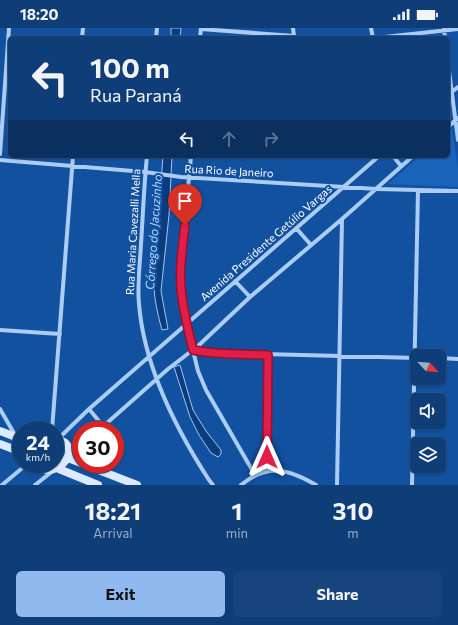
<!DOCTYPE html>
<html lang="en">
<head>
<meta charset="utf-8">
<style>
  body { margin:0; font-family:Commissioner,sans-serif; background:#17447d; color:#f1f3f6; height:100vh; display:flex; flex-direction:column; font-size:15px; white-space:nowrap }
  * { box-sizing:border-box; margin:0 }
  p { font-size:13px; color:#9baec6 }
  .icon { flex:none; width:22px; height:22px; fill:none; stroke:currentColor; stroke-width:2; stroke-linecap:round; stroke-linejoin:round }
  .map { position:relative; height:457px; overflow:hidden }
  .details { display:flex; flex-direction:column; background:#0e3d78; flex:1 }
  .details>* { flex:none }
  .banner { position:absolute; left:8px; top:8px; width:442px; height:122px; border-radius:6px; box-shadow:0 1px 3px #0004,0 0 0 1px #2e568a; background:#0e3d78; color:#f1f3f6; overflow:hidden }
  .needle { width:26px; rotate:116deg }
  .tools { position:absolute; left:410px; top:321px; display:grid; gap:8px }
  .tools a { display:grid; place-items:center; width:36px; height:36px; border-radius:6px; background:#0e3d78; box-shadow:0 1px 3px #0004,0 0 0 1px #2e568a; font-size:20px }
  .speed { position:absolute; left:12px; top:393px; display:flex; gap:8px; font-size:20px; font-weight:700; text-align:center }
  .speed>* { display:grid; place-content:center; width:52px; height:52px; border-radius:50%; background:#0e3d78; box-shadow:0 1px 3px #0004,0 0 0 1px #2e568a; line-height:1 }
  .speed small { font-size:10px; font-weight:400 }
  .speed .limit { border:6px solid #d22; background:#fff; color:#111 }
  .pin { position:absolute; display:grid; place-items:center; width:34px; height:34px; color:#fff; margin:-41px -17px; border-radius:50% 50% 50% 0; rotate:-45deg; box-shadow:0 0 4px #0007 }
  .pin .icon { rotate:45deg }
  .me { position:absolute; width:44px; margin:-22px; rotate:0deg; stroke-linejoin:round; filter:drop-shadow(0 0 3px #0008) }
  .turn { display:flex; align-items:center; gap:14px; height:84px; padding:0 16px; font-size:18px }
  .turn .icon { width:52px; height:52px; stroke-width:2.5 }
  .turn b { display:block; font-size:28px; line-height:34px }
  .lanes { display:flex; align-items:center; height:38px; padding:0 16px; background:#0003; justify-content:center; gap:20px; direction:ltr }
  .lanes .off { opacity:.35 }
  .eta { display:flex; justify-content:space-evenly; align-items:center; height:68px; text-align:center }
  .eta b { font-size:24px; font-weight:700; line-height:28px }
  .primary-button { display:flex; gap:8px; margin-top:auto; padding:8px 16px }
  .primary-button a { flex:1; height:46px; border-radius:6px; background:#90b9f0; color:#111; font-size:16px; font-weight:700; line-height:46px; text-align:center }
  .primary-button a+a { background:#17447d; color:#f1f3f6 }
  .status { display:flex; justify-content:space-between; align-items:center; height:28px; padding:0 20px; background:#0e3d78; direction:ltr }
  .status svg { height:11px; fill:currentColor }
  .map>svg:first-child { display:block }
  .green { fill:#1a63ba }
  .water { fill:#0b3c7c; stroke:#9dc8f7 }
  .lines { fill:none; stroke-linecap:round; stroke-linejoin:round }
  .street { stroke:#abcdf5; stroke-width:4 }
  .secondary { stroke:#dbeafd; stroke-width:8 }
  .route-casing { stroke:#92132f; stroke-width:10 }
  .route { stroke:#e11d48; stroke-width:7 }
  .labels { text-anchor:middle; stroke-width:4; stroke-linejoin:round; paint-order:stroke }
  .street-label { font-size:11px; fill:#fff; stroke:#1251a0 }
  .water-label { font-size:12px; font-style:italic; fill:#b8d7fb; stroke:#1251a0 }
</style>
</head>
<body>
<div class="status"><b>18:20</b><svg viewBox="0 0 49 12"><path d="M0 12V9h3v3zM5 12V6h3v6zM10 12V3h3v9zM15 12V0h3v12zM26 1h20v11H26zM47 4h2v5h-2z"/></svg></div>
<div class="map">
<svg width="458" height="457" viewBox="0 0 458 457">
  <rect width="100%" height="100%" fill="#1251a0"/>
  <path class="green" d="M452,100l6,40v19l-70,-3 32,-28h28v-24z"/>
  <path class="water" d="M171,0h10l-1,10h-9z
    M163,128h9l-3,59 -8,76 7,38 -6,1c-5,-18 -9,-36 -8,-54 0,-17 3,-33 5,-49 1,-24 2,-47 4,-71z
    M180,337l13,45 13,21 15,19v4l-3,3 -7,-4 -12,-18 -9,-18 -16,-50z"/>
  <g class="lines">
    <path class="street" d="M293,0l1,8
      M371,0l2,10
      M444,0l1,10
      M201,1l120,9
      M82,10l1,-10
      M156,10l1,-10
      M200,10l1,-10
      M375,10l83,-9
      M448,35l10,77
      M448,67l10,-8
      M448,99l10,-9
      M0,126l9,-126
      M147,128c-3,29 -4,59 -6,88 -1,20 -4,40 -2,60 5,62 37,125 70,176l4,5
      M191,128l-10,108v22l7,44 10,41 8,19 49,85
      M393,128l8,10
      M0,132l145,12 36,5 196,12 81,2
      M296,200l15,17
      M235,253l15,16
      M0,302l60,4
      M193,322l12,2 15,1 197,5
      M439,330l19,1
      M0,381l15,26
      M89,381l14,17
      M52,402l21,-274
      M99,402l69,-61 30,-23 52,-49 92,-78 71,-63
      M58,411l31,-30 290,-253
      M70,426l11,-9
      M267,443l1,-116
      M2,457l25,-21
      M35,457l19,-15
      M241,457c26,-22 48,-16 75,0
      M337,457l5,-266
      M412,457l6,-295"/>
    <path class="secondary" d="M0,403l21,8
      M0,416l21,8
      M68,430l13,5
      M36,436c19,21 52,-20 19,-25
      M83,436l54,21
      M59,441l39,16"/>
  </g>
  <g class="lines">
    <defs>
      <path id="route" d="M185,197c-2,20 -6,41 -4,61 1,21 7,43 12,64 24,5 50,4 75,5l-1,102"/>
    </defs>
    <use href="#route" class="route-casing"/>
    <use href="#route" class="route"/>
  </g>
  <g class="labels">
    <g class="street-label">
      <text transform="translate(229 143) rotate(3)" y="4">Rua Rio de Janeiro</text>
      <text transform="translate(133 204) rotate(-87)" y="4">Rua Maria Cavezalli Mella</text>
      <text transform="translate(266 215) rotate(-41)" y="4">Avenida Presidente Getúlio Vargas</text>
    </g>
    <g class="water-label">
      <text transform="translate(154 204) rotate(-86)" y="4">Córrego do Jacuzinho</text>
    </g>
  </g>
</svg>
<div class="tools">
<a><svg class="needle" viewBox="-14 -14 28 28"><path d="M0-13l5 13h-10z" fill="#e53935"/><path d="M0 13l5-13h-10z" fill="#9baec6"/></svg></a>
<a><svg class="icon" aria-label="sound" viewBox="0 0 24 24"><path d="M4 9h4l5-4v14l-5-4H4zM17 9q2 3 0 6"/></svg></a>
<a><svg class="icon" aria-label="layers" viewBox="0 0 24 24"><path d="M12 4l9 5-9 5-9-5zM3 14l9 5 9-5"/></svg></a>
</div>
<div class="speed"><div>24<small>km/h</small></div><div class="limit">30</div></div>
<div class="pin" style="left:185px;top:197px;background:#d93025"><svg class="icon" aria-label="arrive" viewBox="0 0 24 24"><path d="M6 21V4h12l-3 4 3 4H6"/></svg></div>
<svg class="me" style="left:267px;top:429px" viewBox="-20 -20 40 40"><path d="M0-17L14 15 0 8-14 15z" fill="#e11d48" stroke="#fff" stroke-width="4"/></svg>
<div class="banner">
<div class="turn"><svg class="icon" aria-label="left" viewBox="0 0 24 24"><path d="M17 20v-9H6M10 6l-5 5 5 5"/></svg><div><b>100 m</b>Rua Paraná</div></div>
<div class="lanes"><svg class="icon" aria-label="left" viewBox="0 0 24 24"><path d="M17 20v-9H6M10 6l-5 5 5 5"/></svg><svg class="icon off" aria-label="ahead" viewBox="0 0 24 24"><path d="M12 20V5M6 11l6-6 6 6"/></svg><svg class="icon off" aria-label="right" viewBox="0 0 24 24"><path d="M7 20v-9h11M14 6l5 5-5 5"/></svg></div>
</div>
</div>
<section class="details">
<div class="eta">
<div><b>18:21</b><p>Arrival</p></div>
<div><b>1</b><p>min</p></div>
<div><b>310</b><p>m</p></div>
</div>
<div class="primary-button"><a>Exit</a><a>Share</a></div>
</section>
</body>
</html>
